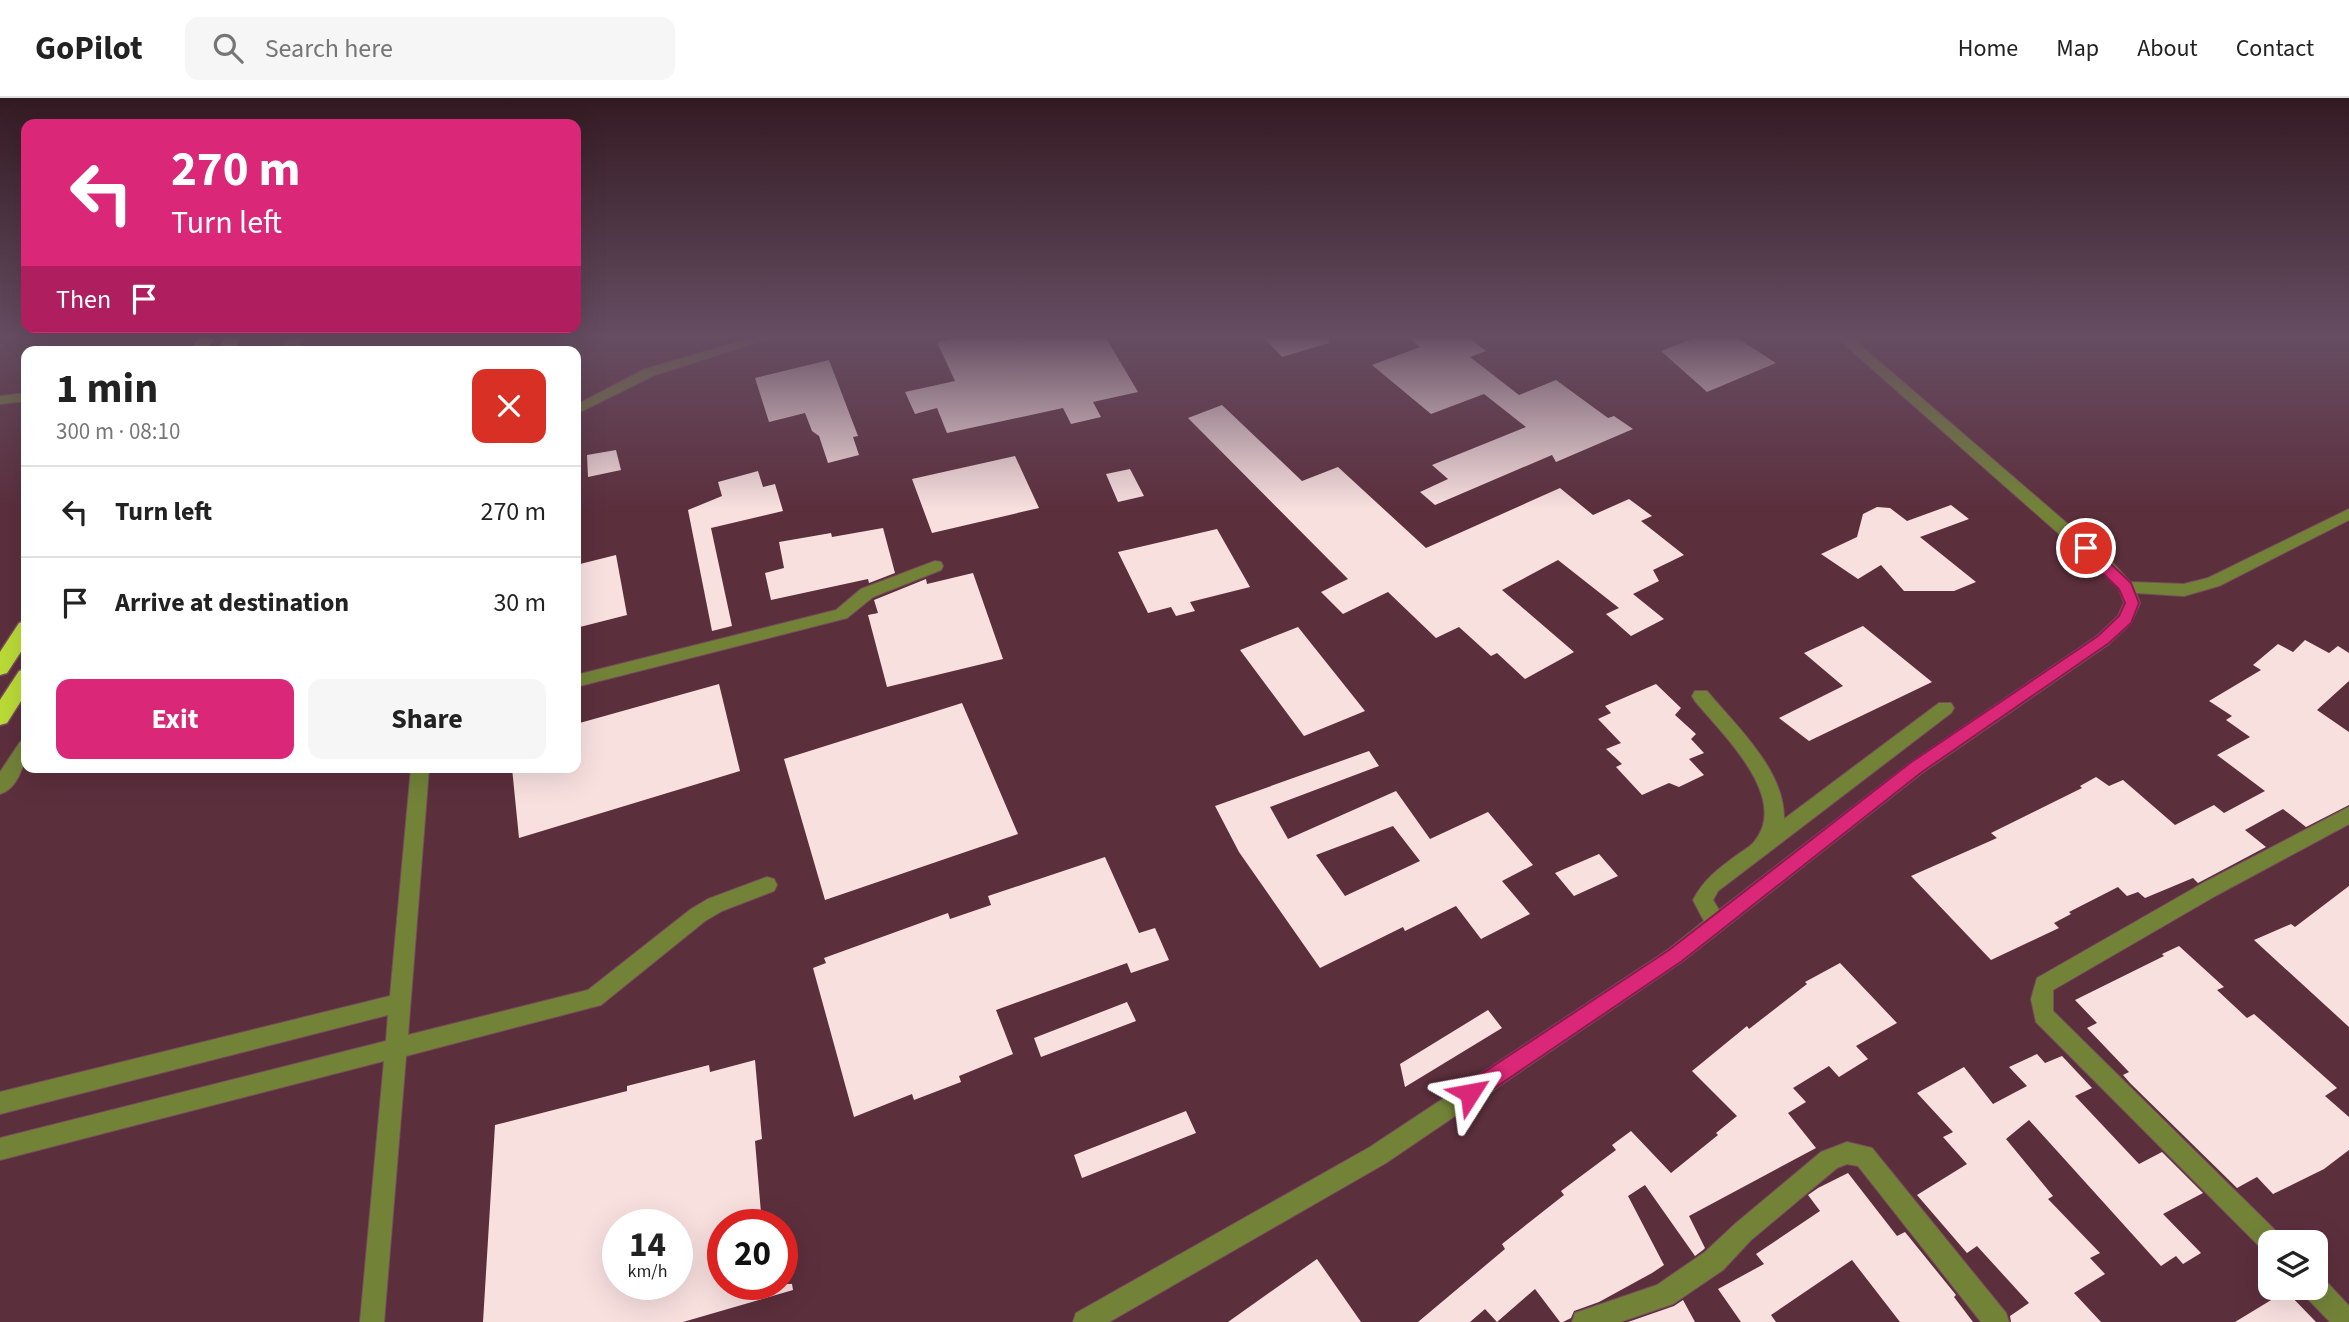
<!DOCTYPE html>
<html lang="en">
<head>
<meta charset="utf-8">
<style>
  body { margin:0; font-family:"Source Sans 3",sans-serif; background:#f6f6f6; color:#222; height:100vh; display:flex; flex-direction:column; font-size:26px; white-space:nowrap }
  * { box-sizing:border-box; margin:0 }
  p { font-size:23px; color:#767676 }
  .icon { flex:none; width:38px; height:38px; fill:none; stroke:currentColor; stroke-width:2; stroke-linecap:round; stroke-linejoin:round }
  .map { position:relative; flex:1; overflow:hidden }
  .panel { position:absolute; left:21px; top:248px; width:560px; height:427px; display:flex; flex-direction:column; background:#fff; border-radius:14px; box-shadow:0 7px 28px #0002 }
  .panel>* { flex:none }
  .guide { position:absolute; left:21px; top:21px; width:560px; height:214px; border-radius:14px; box-shadow:0 7px 28px #0002; background:#db2777; color:#fff; overflow:hidden }
  .tools { position:absolute; left:2258px; top:1132px; display:grid; gap:14px }
  .tools a { display:grid; place-items:center; width:70px; height:70px; border-radius:14px; background:#fff; box-shadow:0 7px 28px #0002; font-size:35px }
  .speed { position:absolute; left:602px; top:1111px; display:flex; gap:14px; font-size:35px; font-weight:700; text-align:center }
  .speed>* { display:grid; place-content:center; width:91px; height:91px; border-radius:50%; background:#fff; box-shadow:0 7px 28px #0002; line-height:1 }
  .speed small { font-size:18px; font-weight:400 }
  .speed .limit { border:10px solid #d22; background:#fff; color:#111 }
  .pin { position:absolute; display:grid; place-items:center; width:60px; height:60px; color:#fff; margin:-30px; border:4px solid #fff; border-radius:50%; box-shadow:0 2px 7px #0007 }
  .me { position:absolute; width:77px; margin:-38px; rotate:56deg; stroke-linejoin:round; filter:drop-shadow(0 0 5px #0008) }
  .turn { display:flex; align-items:center; gap:24px; height:147px; padding:0 35px; font-size:32px }
  .turn .icon { width:91px; height:91px; stroke-width:2.5 }
  .turn b { display:block; font-size:49px; line-height:60px }
  .then { display:flex; align-items:center; height:66px; padding:0 35px; background:#0003; gap:14px; font-size:26px }
  .round { display:grid; place-items:center; flex:none; width:74px; height:74px; border-radius:14px; background:#f6f6f6 }
  .head { display:flex; align-items:center; justify-content:space-between; height:119px; padding:0 35px }
  h1 { font-size:42px; font-weight:700; line-height:52px }
  .button { display:flex; gap:14px; margin-top:auto; padding:14px 35px }
  .button a { flex:1; height:80px; border-radius:14px; background:#db2777; color:#fff; font-size:28px; font-weight:700; line-height:80px; text-align:center }
  .button a+a { background:#f6f6f6; color:#222 }
  ul { padding:0; list-style:none }
  li { display:flex; align-items:center; gap:21px; height:91px; padding:0 35px; border-top:2px solid #e0e0e0 }
  li div { flex:1 }
  li b { display:block; font-size:26px }
  li em { font-style:normal }
  header { display:flex; align-items:center; gap:42px; box-sizing:border-box; height:98px; padding:0 35px; background:#fff; border-bottom:2px solid #e0e0e0 }
  header strong { font-size:33px }
  nav { display:flex; gap:38px; margin-inline-start:auto; font-size:24px }
  .search { width:490px; height:63px; background:#f6f6f6; display:flex; align-items:center; gap:18px; box-sizing:border-box; padding:0 24px; border-radius:14px; color:#767676; font-size:26px }
  .map>svg:first-child { display:block }
  .building { fill:#f8e0df; fill-rule:evenodd }
  .lines { fill:none; stroke-linecap:round; stroke-linejoin:round }
  .minor-casing { stroke:#784e5b; stroke-width:2 }
  .highway-casing { stroke:#784e5b; stroke-width:3 }
  .minor { fill:#728338; fill-rule:evenodd }
  .highway { fill:#bbdb38; fill-rule:evenodd }
  .route { fill:#db2777; stroke:#8e194d; stroke-width:2 }
</style>
</head>
<body>
<header>
<strong>GoPilot</strong>
<div class="search"><svg class="icon" aria-label="search" viewBox="0 0 24 24"><circle cx="10" cy="10" r="6"/><path d="M15 15l6 6"/></svg>Search here</div>
<nav><a>Home</a><a>Map</a><a>About</a><a>Contact</a></nav>
</header>
<div class="map">
<svg width="2349" height="1224" viewBox="0 0 2349 1224">
  <rect width="100%" height="100%" fill="#5c2f3d"/>
  <path class="building" d="M956,240h150l32,54 -45,10 8,15 -30,7 -8,-16 -116,25 -10,-25 -22,6 -10,-22 50,-11 -18,-39z
    M1264,240h65v5l-47,14z
    M1409,240h60l17,13 -16,6 49,38 37,-15 52,38 6,-2 19,13 -77,33 -4,-7 -117,50 -15,-13 28,-13 -16,-14 94,-38 -42,-33 -53,20 -59,-49 48,-18z
    M1694,240h43l39,25 -69,29 -46,-41z
    M829,262l29,76 -5,1 6,18 -31,8 -9,-27 -7,-5 -7,-18 -36,9 -14,-44z
    M1222,307l80,76 36,-14 88,81 134,-60 33,27 36,-16 23,17 -11,5 43,34 -31,15 6,11 -26,13 31,25 -33,17 -25,-22 13,-6 -61,-48 -56,30 72,62 -49,27 -28,-26 -6,3 -32,-29 -23,11 -48,-46 -45,22 -22,-22 27,-13 -160,-161z
    M616,352l5,20 -33,7 -1,-22z
    M1015,358l24,52 -107,25 -20,-54z
    M1130,371l14,27 -26,6 -12,-28z
    M758,373l5,16 12,-3 8,27 -72,17 21,98 -20,5 -24,-121 34,-14 -4,-14z
    M1951,407l18,14 -49,18 56,45 -22,9h-50l-23,-26 -23,14 -37,-25 36,-17 6,-23 14,-7 13,1 17,13z
    M883,430l12,45 -26,10 -1,-4 -97,21 -6,-27 19,-5 -5,-26 52,-9 1,4z
    M1217,431l33,58 -60,15 5,9 -19,5 -5,-9 -23,6 -30,-61z
    M616,457l11,60 -51,13v-63z
    M973,475l30,86 -116,28 -19,-72 10,-2 -4,-13 52,-21 1,5z
    M1863,528l69,56 -123,59 -30,-23 64,-32 -39,-33z
    M1298,529l67,84 -61,25 -64,-86z
    M2305,542l24,13 9,-7 11,7v28l-32,29 32,22v73l-43,22 -23,-18 -38,21 21,17 -68,36 -5,-5 -48,20 -7,-6 -11,4 -9,-9 -49,25 2,2 -17,9 5,5 -68,32 -80,-84 86,-38 -6,-5 91,-45 -2,-2 16,-9 13,9 14,-6 52,45 39,-20 10,8 41,-22 -48,-36 33,-18 -24,-17 6,-4 -23,-15 52,-31 -8,-5 25,-21 15,8z
    M719,586l21,87 -221,67 -7,-70h64v-44z
    M1656,586l25,24 -6,7 21,19 -5,5 13,14 -15,6 15,16 -25,12 -10,-4 -27,12 -26,-28 6,-3 -16,-15 15,-6 -23,-24 13,-6 -6,-7z
    M962,605l56,131 -193,66 -41,-141z
    M1369,653l10,15 -109,41 18,32 108,-48 34,48 58,-27 45,53 -31,16 28,33 -49,25 -25,-33 -51,25 -2,-4 -83,41 -81,-116 -24,-46zM1393,728l27,35 -75,35 -29,-41z
    M1599,756l19,22 -44,20 -19,-23z
    M1105,759l34,76 16,-5 14,32 -38,13 -4,-10 -131,47 17,44 -54,22 2,6 -47,18 -2,-6 -58,23 -41,-149 13,-5 -2,-5 124,-45 2,6 41,-14 -3,-9z
    M2349,788v141l-95,-87 37,-16 4,3z
    M2179,848l45,41 -7,3 30,28 7,-4 83,74 -12,8 24,21v33l-25,19 -51,25 -16,-17 -20,11 -107,-105 -7,-8 6,-3 -42,-44 10,-5 -22,-23 89,-44 -2,-2z
    M1840,865l57,60 -41,23 12,13 -29,18 -10,-11 -36,22 13,14 -18,11 28,35 -127,68 16,32 -2,2 -8,6 -50,-71 -17,11 36,69 -12,8 -53,29 -25,9 -3,7 -8,4h-3l-25,-33 -38,33 -12,-13 -15,13h-52l87,-73 -3,-5 62,-49 -3,-4 55,-41 -4,-5 19,-14 40,42 47,-38 -2,-2 21,-17 -45,-45 55,-45 2,3 58,-45 -2,-2z
    M1127,904l9,19 -95,36 -7,-19z
    M1488,912l14,18 -97,59 -5,-23z
    M2037,956l8,9 17,-7 30,32 -17,8 64,68 23,-12 41,41 -40,21 38,39 -18,11 -7,-8 -15,10 -132,-146 -23,19 47,57 -5,3 52,54 -10,5 15,16 -31,19 27,29h-90l-1,-6 19,-13 -52,-57 -10,7 -50,-58 50,-31 -24,-27 10,-5 -36,-39 47,-26 29,37 34,-18 -18,-19z
    M755,962l7,79 -7,2 7,84h-39v59h69l1,6 -110,32h-200l12,-197 132,-34v-5l82,-21 1,7zM618,1127h59v59h-59z
    M1186,1013l10,22 -114,45 -8,-23z
    M1848,1075l49,63 8,-4 51,63 -2,2 19,25h-73l-48,-62 -81,55 5,7h-35l-23,-33 46,-25 -8,-10 64,-43 -12,-16 10,-7z
    M1317,1161l44,63h-133z
    M2286,1193l30,31h-81z
    M1683,1202l12,22h-67l46,-16z"/>
  <g class="lines">
    <defs>
      <path id="minor" d="M290,240h14l-10,14h-13z
        M751,240h21l-117,37 -79,39v-9l69,-36z
        M1837,240h15l260,224 18,20 54,2 24,-6 141,-69v11l-130,66 -35,10 -48,-3 4,10 -9,20 -22,21 -187,129 -239,188 -297,202 -277,159h-36l3,-9 294,-166 299,-198 35,-28 -11,-21c11,-21 25,-31 44,-45 5,-4 13,-8 17,-13 37,-44 -32,-108 -59,-141l-3,-5 3,-5h12c29,35 78,79 77,128l155,-116h12l3,5 -3,5 -233,178 -5,9 6,10 191,-147 187,-127 21,-20 6,-13 -5,-14 -19,-19z
        M26,295v8l-26,3v-8z
        M935,463l6,1 2,4 -2,4 -68,27 -26,21 -271,69v-12l260,-65 25,-21z
        M26,642c1,18 -6,48 -26,54v-22l20,-30z
        M411,670h18l-21,267 180,-45 103,-81 17,-10 59,-22 7,2 3,6 -3,6 -52,20 -17,10 -104,84 -195,51 -22,266h-24l24,-261 -384,99v-22l386,-97 2,-26 -388,99v-22l390,-96z
        M2349,709v17l-132,71 -164,95v21l226,223 4,8h-13v11l-7,-3 -227,-228 -5,-23 6,-21 166,-95z
        M1847,1044l25,6 134,165 3,9h-28l-123,-156 -11,-2 -10,4 -86,72 -28,30 -50,34 -53,18h-48l3,-9 82,-28 48,-33 30,-28 86,-72z
        M2315,1178l9,3 25,27v16h-19l-24,-25 -3,-9h12z"/>
      <path id="highway" d="M198,240h16l-8,14h-16z
        M225,240h16l-8,14h-16z
        M26,523v23l-19,29 -7,2v-23l19,-29z
        M26,571v24l-19,30 -7,2v-25l19,-29z"/>
    </defs>
    <use href="#minor" class="minor-casing"/>
    <use href="#highway" class="highway-casing"/>
    <use href="#minor" class="minor"/>
    <use href="#highway" class="highway"/>
  </g>
  <linearGradient id="sky" x2="0" y2="1"><stop stop-color="#331a22"/><stop offset="0.58" stop-color="#664d62"/><stop offset="1" stop-color="#664d62" stop-opacity="0"/></linearGradient>
  <rect width="2349" height="411" fill="url(#sky)"/>
  <path class="route" d="M2086,446l5,1 40,38 8,20 -8,20 -22,20 -187,129 -240,189 -205,139 -7,3 -7,-3 -3,-7 3,-7 206,-136 241,-187 188,-127 21,-20 6,-13 -6,-14 -38,-37v-7z"/>
</svg>
<div class="tools">
<a><svg class="icon" aria-label="layers" viewBox="0 0 24 24"><path d="M12 4l9 5-9 5-9-5zM3 14l9 5 9-5"/></svg></a>
</div>
<div class="speed"><div>14<small>km/h</small></div><div class="limit">20</div></div>
<div class="pin" style="left:2086px;top:450px;background:#d93025"><svg class="icon" aria-label="arrive" viewBox="0 0 24 24"><path d="M6 21V4h12l-3 4 3 4H6"/></svg></div>
<svg class="me" style="left:1470px;top:995px" viewBox="-20 -20 40 40"><path d="M0-17L14 15 0 8-14 15z" fill="#db2777" stroke="#fff" stroke-width="4"/></svg>
<div class="guide">
<div class="turn"><svg class="icon" aria-label="left" viewBox="0 0 24 24"><path d="M17 20v-9H6M10 6l-5 5 5 5"/></svg><div><b>270 m</b>Turn left</div></div>
<div class="then">Then<svg class="icon" aria-label="arrive" viewBox="0 0 24 24"><path d="M6 21V4h12l-3 4 3 4H6"/></svg></div>
</div>
<section class="panel">
<div class="head"><div><h1>1 min</h1><p>300 m · 08:10</p></div><a class="round" style="background:#d93025;color:#fff"><svg class="icon" aria-label="close" viewBox="0 0 24 24"><path d="M6 6l12 12M18 6L6 18"/></svg></a></div>
<ul>
<li><svg class="icon" aria-label="left" viewBox="0 0 24 24"><path d="M17 20v-9H6M10 6l-5 5 5 5"/></svg><div><b>Turn left</b></div><em>270 m</em></li>
<li><svg class="icon" aria-label="arrive" viewBox="0 0 24 24"><path d="M6 21V4h12l-3 4 3 4H6"/></svg><div><b>Arrive at destination</b></div><em>30 m</em></li>
</ul>
<div class="button"><a>Exit</a><a>Share</a></div>
</section>
</div>
</body>
</html>
